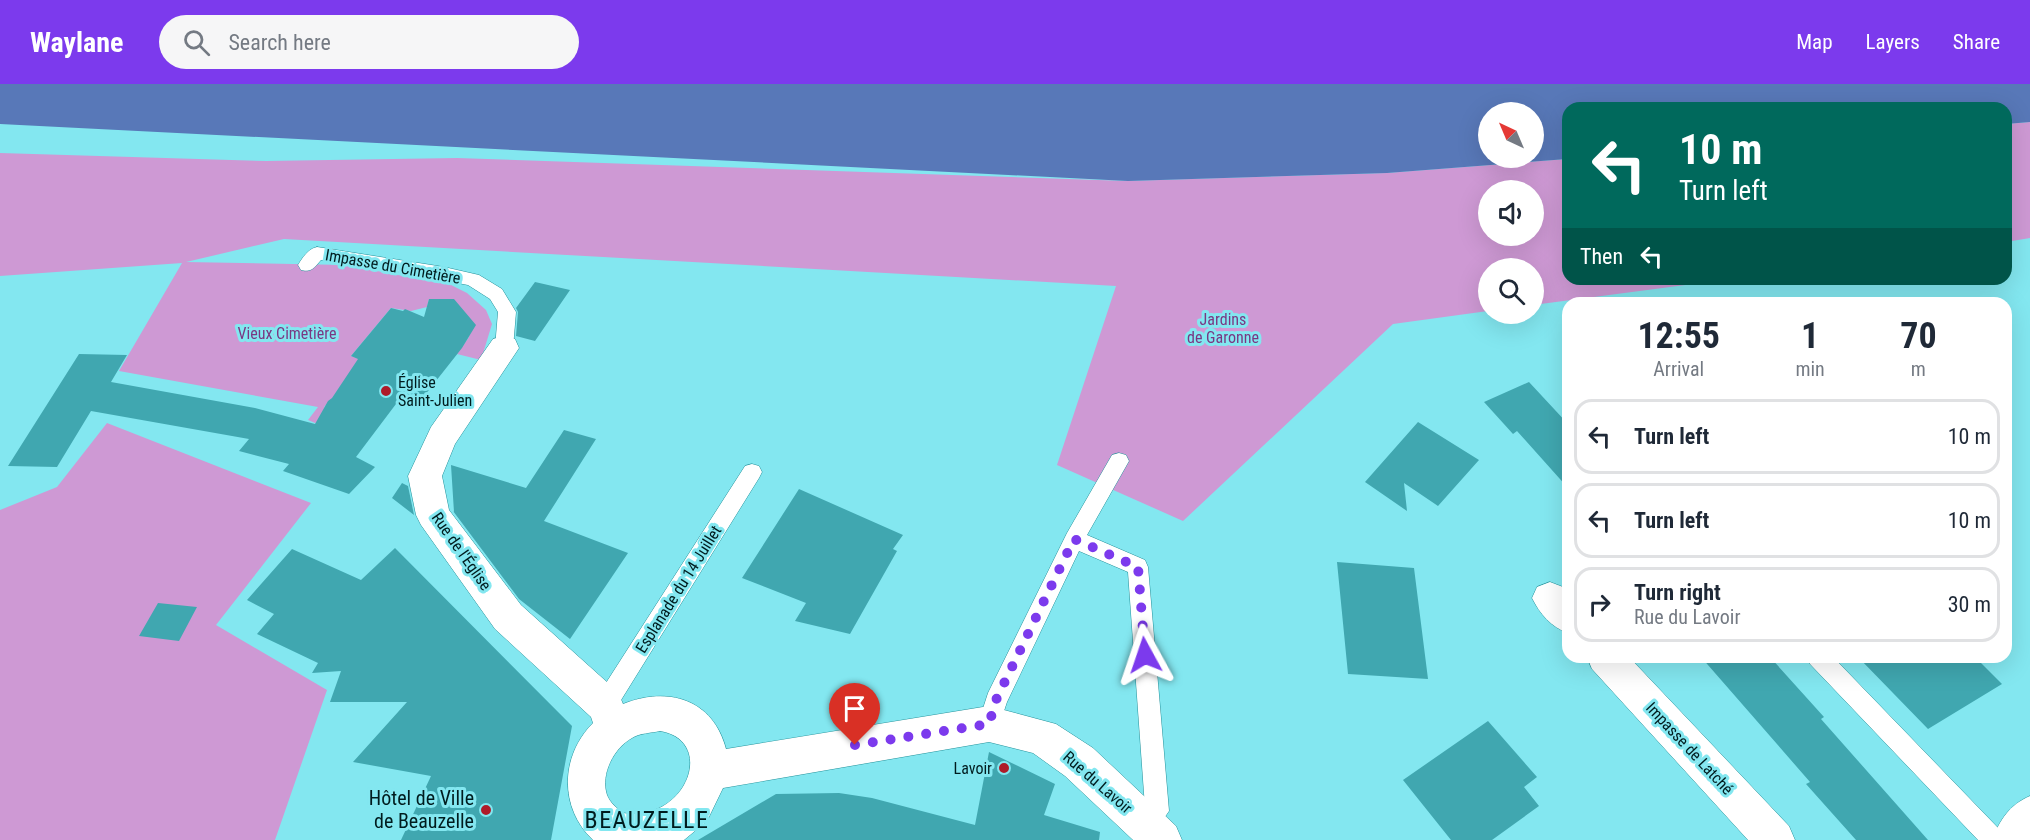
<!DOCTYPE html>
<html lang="en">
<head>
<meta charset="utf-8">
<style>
  body { margin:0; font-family:"Roboto Condensed",sans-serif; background:#f6f6f7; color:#1f2937; height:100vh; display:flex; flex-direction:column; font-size:22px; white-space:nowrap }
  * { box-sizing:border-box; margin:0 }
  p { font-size:20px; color:#747a83 }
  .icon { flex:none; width:33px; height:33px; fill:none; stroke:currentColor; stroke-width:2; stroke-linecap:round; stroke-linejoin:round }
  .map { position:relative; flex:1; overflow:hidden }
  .details { position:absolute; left:1562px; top:213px; width:450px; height:366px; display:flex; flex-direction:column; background:#fff; border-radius:18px; box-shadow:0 6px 24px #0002 }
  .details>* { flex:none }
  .guide { position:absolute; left:1562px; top:18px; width:450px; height:183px; border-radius:18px; box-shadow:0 6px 24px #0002; background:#00695c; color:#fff; overflow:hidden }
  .needle { width:39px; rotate:316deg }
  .fabs { position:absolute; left:1478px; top:18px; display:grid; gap:12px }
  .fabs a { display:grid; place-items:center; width:66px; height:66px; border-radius:50%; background:#fff; box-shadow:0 6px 24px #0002; font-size:30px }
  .pin { position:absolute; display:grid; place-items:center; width:51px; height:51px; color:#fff; margin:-62px -26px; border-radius:50% 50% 50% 0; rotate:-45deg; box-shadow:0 0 6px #0007 }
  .pin .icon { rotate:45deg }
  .me { position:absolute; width:66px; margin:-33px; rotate:355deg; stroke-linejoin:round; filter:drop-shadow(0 0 4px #0008) }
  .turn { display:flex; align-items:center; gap:21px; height:126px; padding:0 18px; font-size:27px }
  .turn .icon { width:78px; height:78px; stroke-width:2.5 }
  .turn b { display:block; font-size:42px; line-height:51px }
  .then { display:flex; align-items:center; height:57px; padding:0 18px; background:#0003; gap:12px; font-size:22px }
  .eta { display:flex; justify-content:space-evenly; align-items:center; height:102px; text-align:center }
  .eta b { font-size:36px; font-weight:700; line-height:42px }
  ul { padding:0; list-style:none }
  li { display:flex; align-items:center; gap:18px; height:75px; margin:0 12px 9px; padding:0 6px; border:3px solid #e0e1e3; border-radius:18px }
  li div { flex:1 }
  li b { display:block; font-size:22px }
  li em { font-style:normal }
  header { display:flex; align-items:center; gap:36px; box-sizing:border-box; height:84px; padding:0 30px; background:#7c3aed; color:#fff }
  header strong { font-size:28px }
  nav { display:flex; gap:33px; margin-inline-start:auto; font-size:21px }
  .search { width:420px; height:54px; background:#f6f6f7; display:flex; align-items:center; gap:15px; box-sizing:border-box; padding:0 21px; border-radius:33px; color:#747a83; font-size:22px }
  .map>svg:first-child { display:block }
  .green { fill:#ce99d4; fill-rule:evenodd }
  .water { fill:#5878b8; fill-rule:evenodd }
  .building { fill:#40a7b0 }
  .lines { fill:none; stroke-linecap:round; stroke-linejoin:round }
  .service-casing { stroke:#23919a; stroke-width:1 }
  .minor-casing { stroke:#23919a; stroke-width:1 }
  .service { fill:#fff; fill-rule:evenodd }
  .minor { fill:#fff; fill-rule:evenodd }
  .route { stroke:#7c3aed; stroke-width:10; stroke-dasharray:0 18 }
  .poi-dot { fill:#ae1b29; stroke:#83e7f0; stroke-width:2 }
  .labels { text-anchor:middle; stroke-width:6; stroke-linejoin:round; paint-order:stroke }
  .street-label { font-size:16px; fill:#001c1e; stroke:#83e7f0 }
  .park-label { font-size:16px; fill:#7a3782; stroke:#83e7f0 }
  .poi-label { font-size:16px; fill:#001c1e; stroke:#83e7f0; text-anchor:start }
  .near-poi-label { font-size:20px; fill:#001c1e; stroke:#83e7f0; text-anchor:end }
  .near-quarter-label { font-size:24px; letter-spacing:1.5px; fill:#001c1e; stroke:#83e7f0 }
</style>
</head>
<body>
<header>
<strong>Waylane</strong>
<div class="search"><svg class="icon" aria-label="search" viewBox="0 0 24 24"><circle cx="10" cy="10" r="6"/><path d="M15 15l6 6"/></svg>Search here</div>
<nav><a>Map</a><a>Layers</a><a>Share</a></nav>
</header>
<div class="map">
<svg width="2030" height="756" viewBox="0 0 2030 756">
  <rect width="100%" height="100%" fill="#83e7f0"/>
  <path class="green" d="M2030,38v116l-24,4v-118z
    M0,69l266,8 191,-3 671,23 259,-8 180,-14 1,120h163l-198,26v-37h-45v43l-95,13 -210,197 -126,-56 59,-179 -832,-47 -98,23 159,3 106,20 16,8 19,17 6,14 -11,36 -24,-6 12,-17 -33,-38h-7l-2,8 -16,4 -20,-3 -40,48 17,6 -16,18 -7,-1 -11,18 -10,10 3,2 -7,16 -12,-5 10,-13 -199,-36 63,-108 -182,13zM1488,106h45v46h-45z
    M107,339l204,80 -95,122 111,65 -52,150h-275v-330l57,-23z"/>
  <path class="water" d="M0,0h2030v38l-24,2v-16h-438l-1,51 -180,14 -259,8 -1128,-57zM1488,28h45v46h-45z"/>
  <path class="building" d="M535,198l35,8 -35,51 -19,-5 2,-24 -2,-4z
    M429,215h25l22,26 -14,23 -45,57 -18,-5 -43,57 19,10 -26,27 -66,-23 6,-7 -50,-13 10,-12 -158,-28 -34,56 -49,-1 71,-112 48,1 -16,27 144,26 60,16 13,-23 4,-3 26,-39 -7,-3 40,-48 12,3 2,-2 19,8z
    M1529,298l39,42v64l-51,-57 -4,3 -29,-32z
    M1418,338l61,38 -41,46 -34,-23 3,28 -42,-29z
    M564,346l32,9 -52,82 84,32 -58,86 -51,-40 -66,-88 1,1 -3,-47 75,23z
    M402,399l6,3 6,29 -22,-17z
    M799,405l104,46 -10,14 4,2 -47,83 -55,-13 11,-18 -64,-25z
    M395,464l177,178 -21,114h-150l30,-64 -78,-14 54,-60h-77l11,-31 -29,2 6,-10 -61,-29 17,-20 -27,-14 45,-51 69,31z
    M1337,478l77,6 14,111 -80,-5z
    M158,519l39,4 -18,34 -40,-5z
    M1701,573h69l54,60 -3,2 107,121h-72l-50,-56 4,-2z
    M1858,573h117l27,27 -74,45z
    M1488,637l49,56 -13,10 15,19 -47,34h-41l-48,-60z
    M989,668l66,32 -11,31 56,17 -1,8h-401l78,-46 63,-1 33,5 103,27z"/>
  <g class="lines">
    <defs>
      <path id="service" d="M317,163l127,20 35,8 23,14 14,23 -3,36 -3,5 -6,2 -6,-2 -3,-5 3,-36 -8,-13 -22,-14 -114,-22 -33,-3c-6,7 -10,13 -20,10l-3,-5c5,-8 10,-16 19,-18z
        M1119,369l7,2 3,6 -42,74 58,25 3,7 21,244 -15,22 -8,4 -8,-4 -4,-8 11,-18 -17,-235 -49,-21 -72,151 -10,30 -8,3 -8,-3 -3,-8 10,-31 79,-160 45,-78z
        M752,380l7,2 3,6 -3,6 -146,235 -8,3 -8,-3 -3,-8 3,-8 148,-231z
        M1807,573h26l169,175 4,8h-28l-168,-176z"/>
      <path id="minor" d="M504,252l11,3 4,9 -64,96 -13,32 7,34 72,95 97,87 5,12c45,-18 90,-5 103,45l263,-43 67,18 37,24 83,78 6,14h-49l-68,-64 -32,-23 -44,-11 -266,46 -16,33 -23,19h-91c-34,-32 -33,-84 0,-117l-2,-6 -96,-88 -74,-104 -5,-10 -8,-39 23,-49 62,-88zM660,647c57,9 27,92 -37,82 -6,-5 -13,-10 -16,-18 -7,-21 7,-47 25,-57 8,-5 19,-5 28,-7z
        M1550,498l13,5 5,5v41c-17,-6 -28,-19 -36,-35l5,-11z
        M1587,573h42l160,169 6,14h-47l-156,-171z
        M2030,712v44h-38c8,-20 17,-35 38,-44z"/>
    </defs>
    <use href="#service" class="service-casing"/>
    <use href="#minor" class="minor-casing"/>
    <use href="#service" class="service"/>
    <use href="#minor" class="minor"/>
  </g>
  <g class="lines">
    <path class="route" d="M855,661l134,-21 7,-24 78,-161 64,28 7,88"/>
  </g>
  <g class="poi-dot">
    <circle cx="386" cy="307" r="6"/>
    <circle cx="1004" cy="684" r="6"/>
    <circle cx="486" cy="726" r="6"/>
  </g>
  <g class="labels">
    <g class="street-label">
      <text transform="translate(393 182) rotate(10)" y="6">Impasse du Cimetière</text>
      <text transform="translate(462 467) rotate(55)" y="6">Rue de l'Église</text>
      <text transform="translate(678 505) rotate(-58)" y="6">Esplanade du 14 Juillet</text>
      <text transform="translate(1690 664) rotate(47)" y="6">Impasse de Latché</text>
      <text transform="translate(1098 698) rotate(41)" y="6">Rue du Lavoir</text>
    </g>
    <g class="park-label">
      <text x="1223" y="241">Jardins<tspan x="1223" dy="18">de Garonne</tspan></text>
      <text x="287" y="255">Vieux Cimetière</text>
    </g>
    <g class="poi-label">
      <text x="398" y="304">Église<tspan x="398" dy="18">Saint-Julien</tspan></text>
      <text x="992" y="690" text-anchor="end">Lavoir</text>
    </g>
    <g class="near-poi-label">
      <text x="474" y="721">Hôtel de Ville<tspan x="474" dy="23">de Beauzelle</tspan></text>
    </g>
    <g class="near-quarter-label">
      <text x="647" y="744">BEAUZELLE</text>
    </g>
  </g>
</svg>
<div class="fabs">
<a><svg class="needle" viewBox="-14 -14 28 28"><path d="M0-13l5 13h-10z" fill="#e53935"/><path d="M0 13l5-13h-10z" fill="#747a83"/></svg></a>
<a><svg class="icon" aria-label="sound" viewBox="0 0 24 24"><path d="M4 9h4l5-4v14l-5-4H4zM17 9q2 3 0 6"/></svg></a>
<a><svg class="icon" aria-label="search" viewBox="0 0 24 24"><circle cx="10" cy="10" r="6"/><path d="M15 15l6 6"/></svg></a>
</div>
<div class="pin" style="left:855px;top:661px;background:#d93025"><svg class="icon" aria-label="arrive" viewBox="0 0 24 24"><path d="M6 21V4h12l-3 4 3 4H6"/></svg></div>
<svg class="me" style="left:1145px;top:571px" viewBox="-20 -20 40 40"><path d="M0-17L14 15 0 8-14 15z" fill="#7c3aed" stroke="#fff" stroke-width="4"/></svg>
<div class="guide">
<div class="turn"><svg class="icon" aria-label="left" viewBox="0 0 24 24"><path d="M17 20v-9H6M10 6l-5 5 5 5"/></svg><div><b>10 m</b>Turn left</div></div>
<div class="then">Then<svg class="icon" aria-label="left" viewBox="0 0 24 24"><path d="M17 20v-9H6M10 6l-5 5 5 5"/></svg></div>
</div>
<section class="details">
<div class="eta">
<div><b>12:55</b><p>Arrival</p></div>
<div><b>1</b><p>min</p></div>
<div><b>70</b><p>m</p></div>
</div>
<ul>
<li><svg class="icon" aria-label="left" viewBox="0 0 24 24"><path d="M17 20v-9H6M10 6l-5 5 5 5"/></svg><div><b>Turn left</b></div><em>10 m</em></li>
<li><svg class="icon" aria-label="left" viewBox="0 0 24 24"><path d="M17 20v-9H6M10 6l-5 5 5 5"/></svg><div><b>Turn left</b></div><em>10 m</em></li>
<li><svg class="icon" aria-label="right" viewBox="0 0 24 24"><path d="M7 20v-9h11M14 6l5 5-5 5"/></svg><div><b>Turn right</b><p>Rue du Lavoir</p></div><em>30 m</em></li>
</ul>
</section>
</div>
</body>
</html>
